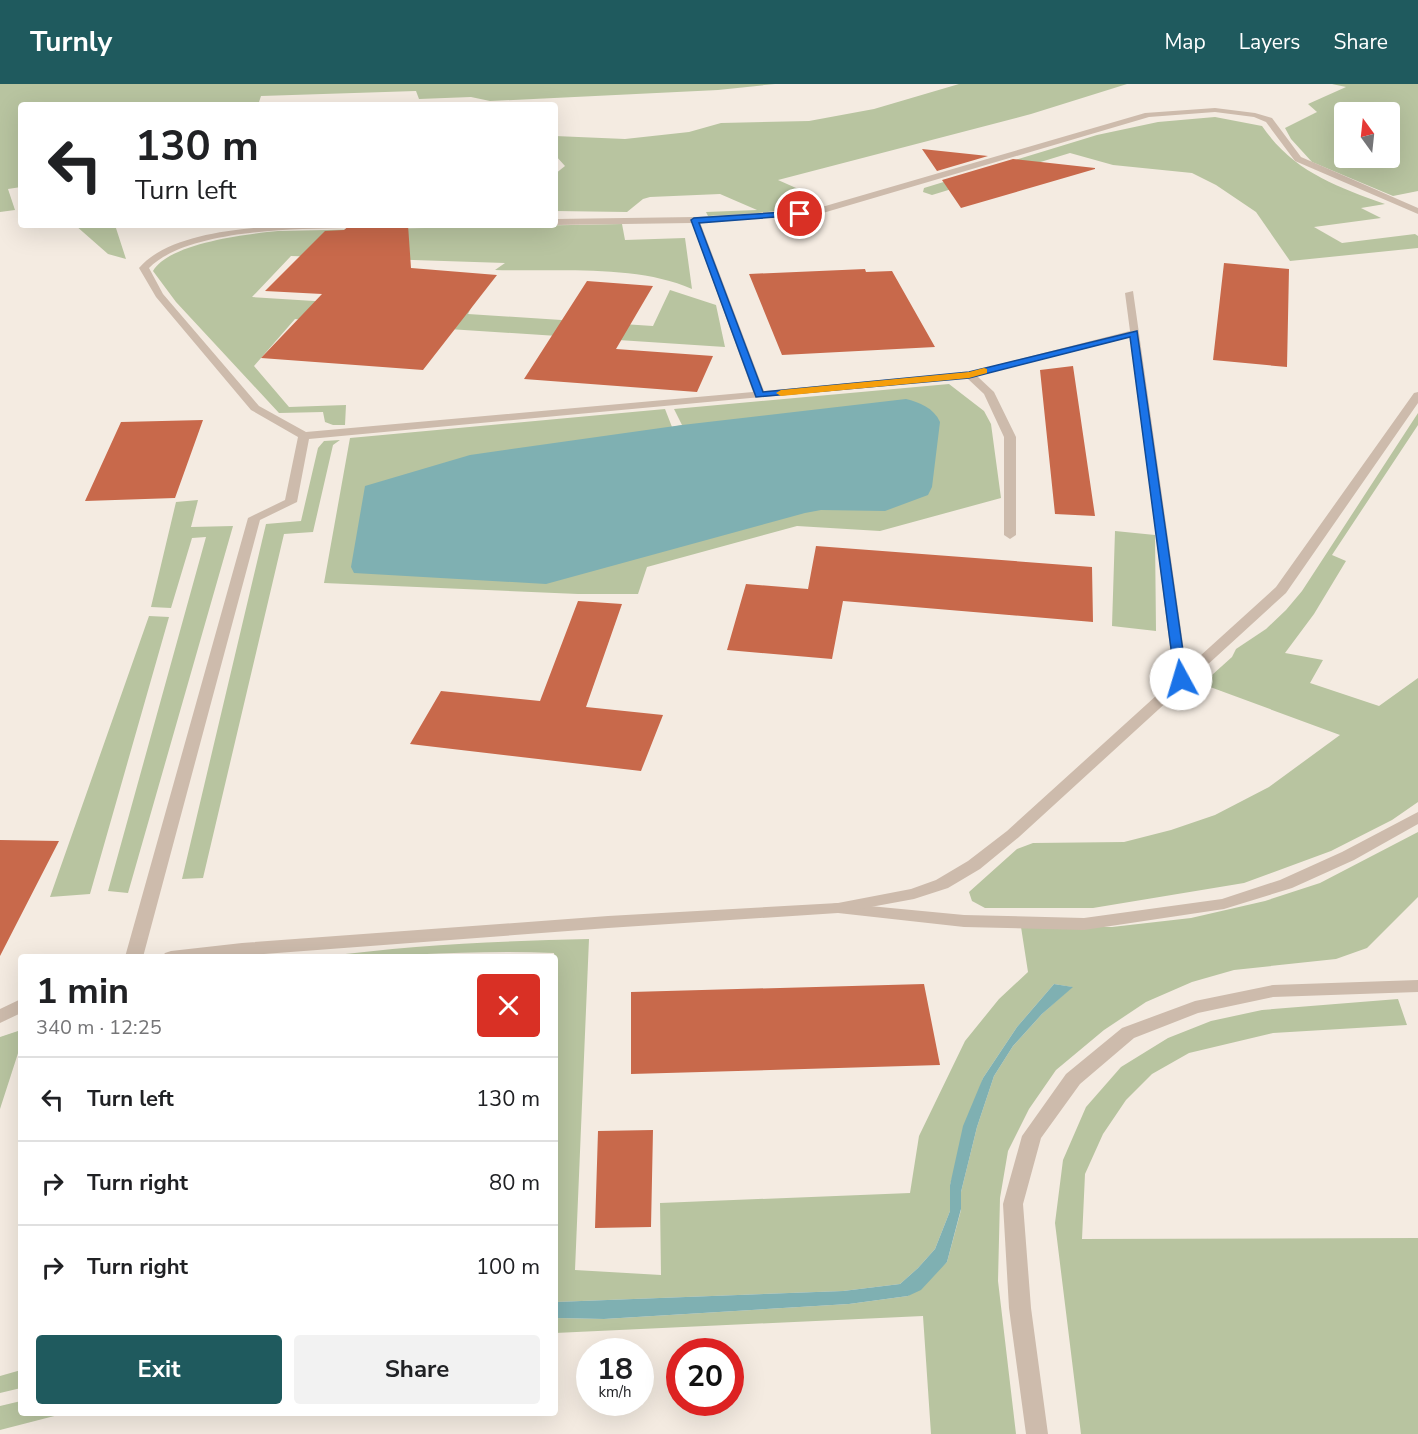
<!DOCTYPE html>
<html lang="en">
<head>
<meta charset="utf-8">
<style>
  body { margin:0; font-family:"Nunito Sans",sans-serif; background:#f2f2f2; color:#202124; height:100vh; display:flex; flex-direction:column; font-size:22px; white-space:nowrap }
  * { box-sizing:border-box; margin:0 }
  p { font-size:20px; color:#757577 }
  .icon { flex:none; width:33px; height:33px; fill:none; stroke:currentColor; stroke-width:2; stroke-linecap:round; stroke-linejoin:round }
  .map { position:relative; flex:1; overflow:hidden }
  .panel { position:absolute; left:18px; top:870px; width:540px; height:462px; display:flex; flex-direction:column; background:#fff; border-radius:6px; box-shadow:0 6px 24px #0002 }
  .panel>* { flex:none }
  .guide { position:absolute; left:18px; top:18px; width:540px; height:126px; border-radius:6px; box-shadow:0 6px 24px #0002; background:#fff; color:#202124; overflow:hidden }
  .needle { width:39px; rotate:345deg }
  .fabs { position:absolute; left:1334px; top:18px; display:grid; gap:12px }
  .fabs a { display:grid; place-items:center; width:66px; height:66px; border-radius:6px; background:#fff; box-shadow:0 6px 24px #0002; font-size:30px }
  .speed { position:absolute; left:576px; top:1254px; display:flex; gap:12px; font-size:30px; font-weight:700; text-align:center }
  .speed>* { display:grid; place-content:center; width:78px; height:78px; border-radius:50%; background:#fff; box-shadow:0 6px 24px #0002; line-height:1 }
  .speed small { font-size:15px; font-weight:400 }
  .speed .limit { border:9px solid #d22; background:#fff; color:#111 }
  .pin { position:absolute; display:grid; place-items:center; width:51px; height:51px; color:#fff; margin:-26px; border:3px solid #fff; border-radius:50%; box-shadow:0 2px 6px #0007 }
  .me { position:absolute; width:66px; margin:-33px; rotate:354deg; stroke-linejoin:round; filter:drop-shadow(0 0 4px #0008) }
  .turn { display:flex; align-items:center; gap:21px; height:126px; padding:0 18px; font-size:27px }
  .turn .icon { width:78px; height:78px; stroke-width:2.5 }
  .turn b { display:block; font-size:42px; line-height:51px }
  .round { display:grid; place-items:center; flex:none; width:63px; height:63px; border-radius:6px; background:#f2f2f2 }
  .headline { display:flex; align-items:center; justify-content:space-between; height:102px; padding:0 18px }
  h1 { font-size:36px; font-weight:700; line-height:45px }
  .primary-button { display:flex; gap:12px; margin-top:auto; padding:12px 18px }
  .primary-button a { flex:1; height:69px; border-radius:6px; background:#1f5a5e; color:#fff; font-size:24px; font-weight:700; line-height:69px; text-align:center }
  .primary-button a+a { background:#f2f2f2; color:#202124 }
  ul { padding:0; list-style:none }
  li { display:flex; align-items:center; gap:18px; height:84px; padding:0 18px; border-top:2px solid #e0e0e0 }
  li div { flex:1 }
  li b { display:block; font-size:22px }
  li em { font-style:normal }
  header { display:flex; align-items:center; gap:36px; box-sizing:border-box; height:84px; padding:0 30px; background:#1f5a5e; color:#fff }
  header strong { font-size:28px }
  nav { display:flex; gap:33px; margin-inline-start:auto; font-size:21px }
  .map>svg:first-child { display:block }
  .green { fill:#b8c4a0; fill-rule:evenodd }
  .water { fill:#7fb0b2 }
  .building { fill:#c8694b }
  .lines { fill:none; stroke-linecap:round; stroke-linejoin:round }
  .lane { fill:#cdbbac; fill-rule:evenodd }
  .street { fill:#cdbbac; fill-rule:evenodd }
  .route { fill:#1a73e8; stroke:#114b97; stroke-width:1.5 }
  .slow { fill:#f59e0b }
</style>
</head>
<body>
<header>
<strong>Turnly</strong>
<nav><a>Map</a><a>Layers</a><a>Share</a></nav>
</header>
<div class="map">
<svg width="1418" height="1350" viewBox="0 0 1418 1350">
  <rect width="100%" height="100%" fill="#f4ebe1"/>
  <path class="green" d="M0,0h775l-57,6 -228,11 -19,-4 -52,2 -3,-8 -155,5 -3,9h-237v82l-13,2 7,21 -15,2z
    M959,0h168l-96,30 -253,66 43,19c-36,15 -76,15 -113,17l-2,-4 51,-2 -37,-16 -70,3 -7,2 -16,13 -72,-1v-37l10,-8 -10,-11v-19l70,3 64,-7 32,-9 88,-2 65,-12z
    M1332,0h86v107l-25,5 -81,-34 -21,-23 -6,-11 32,-16 -9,-8 38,-17zM1344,28h45v46h-45z
    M1215,33l47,9c31,45 73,60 123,78l-24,4 20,10 -67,9 28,16 73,-9 3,2v12l-128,13 -34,-49 -40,-27 -24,-12 -79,-8 -43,-12 -138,42 -9,-3 1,-4 173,-53 61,-13z
    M622,140l3,16 60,-2 7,51c-56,-25 -136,-17 -197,-19l10,-7 -214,-7 -39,41 158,10 62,-1 -4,8 185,12 17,-36 46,15 9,42 -430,-28 -41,47 35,41 57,-2 -1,20h-12l-8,-3 -2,-10 -44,1 -103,-111 -23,-31c16,-28 94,-37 125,-40z
    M75,141h40l11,34 -18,-5z
    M949,300l35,27 7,13 10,74 -121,33 -83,-5 -150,41 -9,27h-60l-254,-11 26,-145 315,-29 7,18 10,-2 -8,-16z
    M1418,329v12l-86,130 14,6 -32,53 -29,39 38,7 -13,23 69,23 39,-28v124l-26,18 -61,31 -87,32 -151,25h-108l-13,-7 -3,-9 48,-43 16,-6 91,-1 47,-12 44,-15 54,-28 71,-52 -138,-51 30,-27 4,-8 30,-20 20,-19 16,-19z
    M340,356l-7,5 -20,87 -29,2 -81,344 -21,1 84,-355 35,-3 17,-73 6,-7z
    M198,416l-7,27 42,-1 -105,367 -20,-2 98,-354 -14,1 -21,70 -20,-1 25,-105z
    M1115,447l40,4 1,96 -44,-5z
    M149,532l20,1 -79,277 -40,3z
    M1418,748v65l-51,51 -31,11 -102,11 -42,12 -46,20 -42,28 -48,40 -27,39 -21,42 -8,47 -2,83 18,153h-85l-8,-118 -368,17v-15l49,1 245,-15 59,-8 39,-34 14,-52v-18l16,-65 17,-51 19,-30 29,-32 30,-27 -18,-3 -37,43 -34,51 -33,107v26l-15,38 -17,19 -18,16 -57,7 -288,11 -1,-349c-77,-4 -154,4 -232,4 89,-12 178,-16 267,-18l-14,331 86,5 -1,-72 250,-10 9,-57 46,-95 34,-42 29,-27 -7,-45h91l79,-9 74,-17 55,-18z
    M1398,915l9,26 -134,8 -84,20 -37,21 -26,26 -23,34 -18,40 -3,65 336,-1v196h-337l-26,-211 8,-63 23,-53 35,-40 47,-29 43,-17 51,-11z
    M21,946v14l-21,65v-72z
    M21,1286v18l-21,5v-17z
    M21,1317v12h45l-66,17v-24z"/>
  <path class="water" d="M906,315c13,3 28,9 34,23l-8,65 -4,8 -43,16 -64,-1 -16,3 -259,71 -192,-11 -3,-6 14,-81 105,-31 212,-30z
    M1054,900l19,3 -31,27 -29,32 -19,30 -17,51 -16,65v17l-14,53 -26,28 -13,6 -59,8 -245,15 -49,-1v-16l288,-11 57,-7 18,-16 17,-19 15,-38v-26l13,-59 20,-48 34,-51z"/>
  <path class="building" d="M922,65l66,7 -51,15z
    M1013,75l82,9v1l-134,39 -19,-28z
    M350,141h58l3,43 86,7 -74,95 -162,-12 61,-64 -57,-3 60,-60 19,-1z
    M1224,179l65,6 -2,98 -74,-7z
    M865,185l1,3 26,-1 43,76 -153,8 -33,-81z
    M587,197l66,5 -37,63 97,7 -16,36 -173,-13z
    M1073,282l22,150 -40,-2 -15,-144z
    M203,336l-28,78 -90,3 36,-79z
    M816,462l276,21 1,55 -250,-21 -11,58 -105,-9 19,-66 62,5z
    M578,517l44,3 -36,103 77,8 -22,56 -231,-27 31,-53 99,10z
    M0,756l59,1 -59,115z
    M924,900l16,81 -309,9v-82z
    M653,1046l-2,97 -56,1 3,-97z"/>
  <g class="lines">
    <path class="lane" d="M1215,24l40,5 17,5 29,39 117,51v6l-123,-53 -29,-39 -12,-5 -39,-5 -66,5 -333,98 -116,7 64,169 205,-19 161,-41 -5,-38 8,-2 55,388 -2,3 -5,1 -7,-4 -43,-342 -154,39 17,16 22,45v98l-6,4 -6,-4v-98l-20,-43 -17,-16 -658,61 -12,63 -37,18 -117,437h-18l123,-439 37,-18 13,-63 -47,-27 -95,-113 -17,-29c38,-45 154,-43 209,-43l-4,3c-53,1 -157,2 -195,40l14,26 96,112 47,26 447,-40 -61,-169 -137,2v-6l140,-2 120,-8 330,-96z
      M1418,728v12l-64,36 -62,28 -68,21 -140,21 -120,-3 -126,-14 -6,-1 -2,-4 2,-4 6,-1 126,12 120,3 138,-19 58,-19 62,-28z
      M1418,896v12l-145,5 -75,16 -64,25 -54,46 -39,54 -18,66 8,104 17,126h-22l-17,-126 -6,-104 19,-68 44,-62 56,-46 73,-27 78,-16z"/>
    <path class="street" d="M1418,308v11l-132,190 -267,244 -39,32 -32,19 -34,11 -76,14 -230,15 -385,29h-61l3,-4 6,-2 71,-8 366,-27 230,-13 73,-14 25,-9 32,-19 39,-30 269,-244 138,-194z
      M21,915v14l-21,10v-14z"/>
  </g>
  <path class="route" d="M800,127l3,3 -1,1 -103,8 64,169 206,-20 168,-41 50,348 -2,3h-9l-1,-3 -45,-342 -161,41 -213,19 -65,-177 3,-2z"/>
  <path class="slow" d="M984,284l3,1v4l-18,5 -188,18 -5,-3 5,-3 188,-18z"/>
</svg>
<div class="fabs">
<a><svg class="needle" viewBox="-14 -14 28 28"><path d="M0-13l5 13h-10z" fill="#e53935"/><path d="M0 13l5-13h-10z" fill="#757577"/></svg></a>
</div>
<div class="speed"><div>18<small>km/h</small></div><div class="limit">20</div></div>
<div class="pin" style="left:800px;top:130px;background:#d93025"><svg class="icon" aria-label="arrive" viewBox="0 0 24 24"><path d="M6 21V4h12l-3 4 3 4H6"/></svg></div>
<svg class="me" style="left:1181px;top:595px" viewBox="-20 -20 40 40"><circle r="19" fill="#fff"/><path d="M0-13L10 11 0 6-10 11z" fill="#1a73e8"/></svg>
<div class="guide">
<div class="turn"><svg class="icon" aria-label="left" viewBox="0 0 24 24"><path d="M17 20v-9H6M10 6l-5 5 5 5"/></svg><div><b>130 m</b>Turn left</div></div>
</div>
<section class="panel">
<div class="headline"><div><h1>1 min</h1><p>340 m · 12:25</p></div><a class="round" style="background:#d93025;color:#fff"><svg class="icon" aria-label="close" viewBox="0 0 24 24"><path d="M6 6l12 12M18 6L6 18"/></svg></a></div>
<ul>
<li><svg class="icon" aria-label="left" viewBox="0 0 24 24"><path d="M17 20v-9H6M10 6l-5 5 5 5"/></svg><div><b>Turn left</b></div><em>130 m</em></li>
<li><svg class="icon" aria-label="right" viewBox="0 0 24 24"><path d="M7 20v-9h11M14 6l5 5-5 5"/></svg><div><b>Turn right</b></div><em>80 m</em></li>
<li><svg class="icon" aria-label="right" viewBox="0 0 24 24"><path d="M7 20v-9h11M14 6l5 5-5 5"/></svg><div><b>Turn right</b></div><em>100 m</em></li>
</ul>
<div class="primary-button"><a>Exit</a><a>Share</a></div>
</section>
</div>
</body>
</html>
